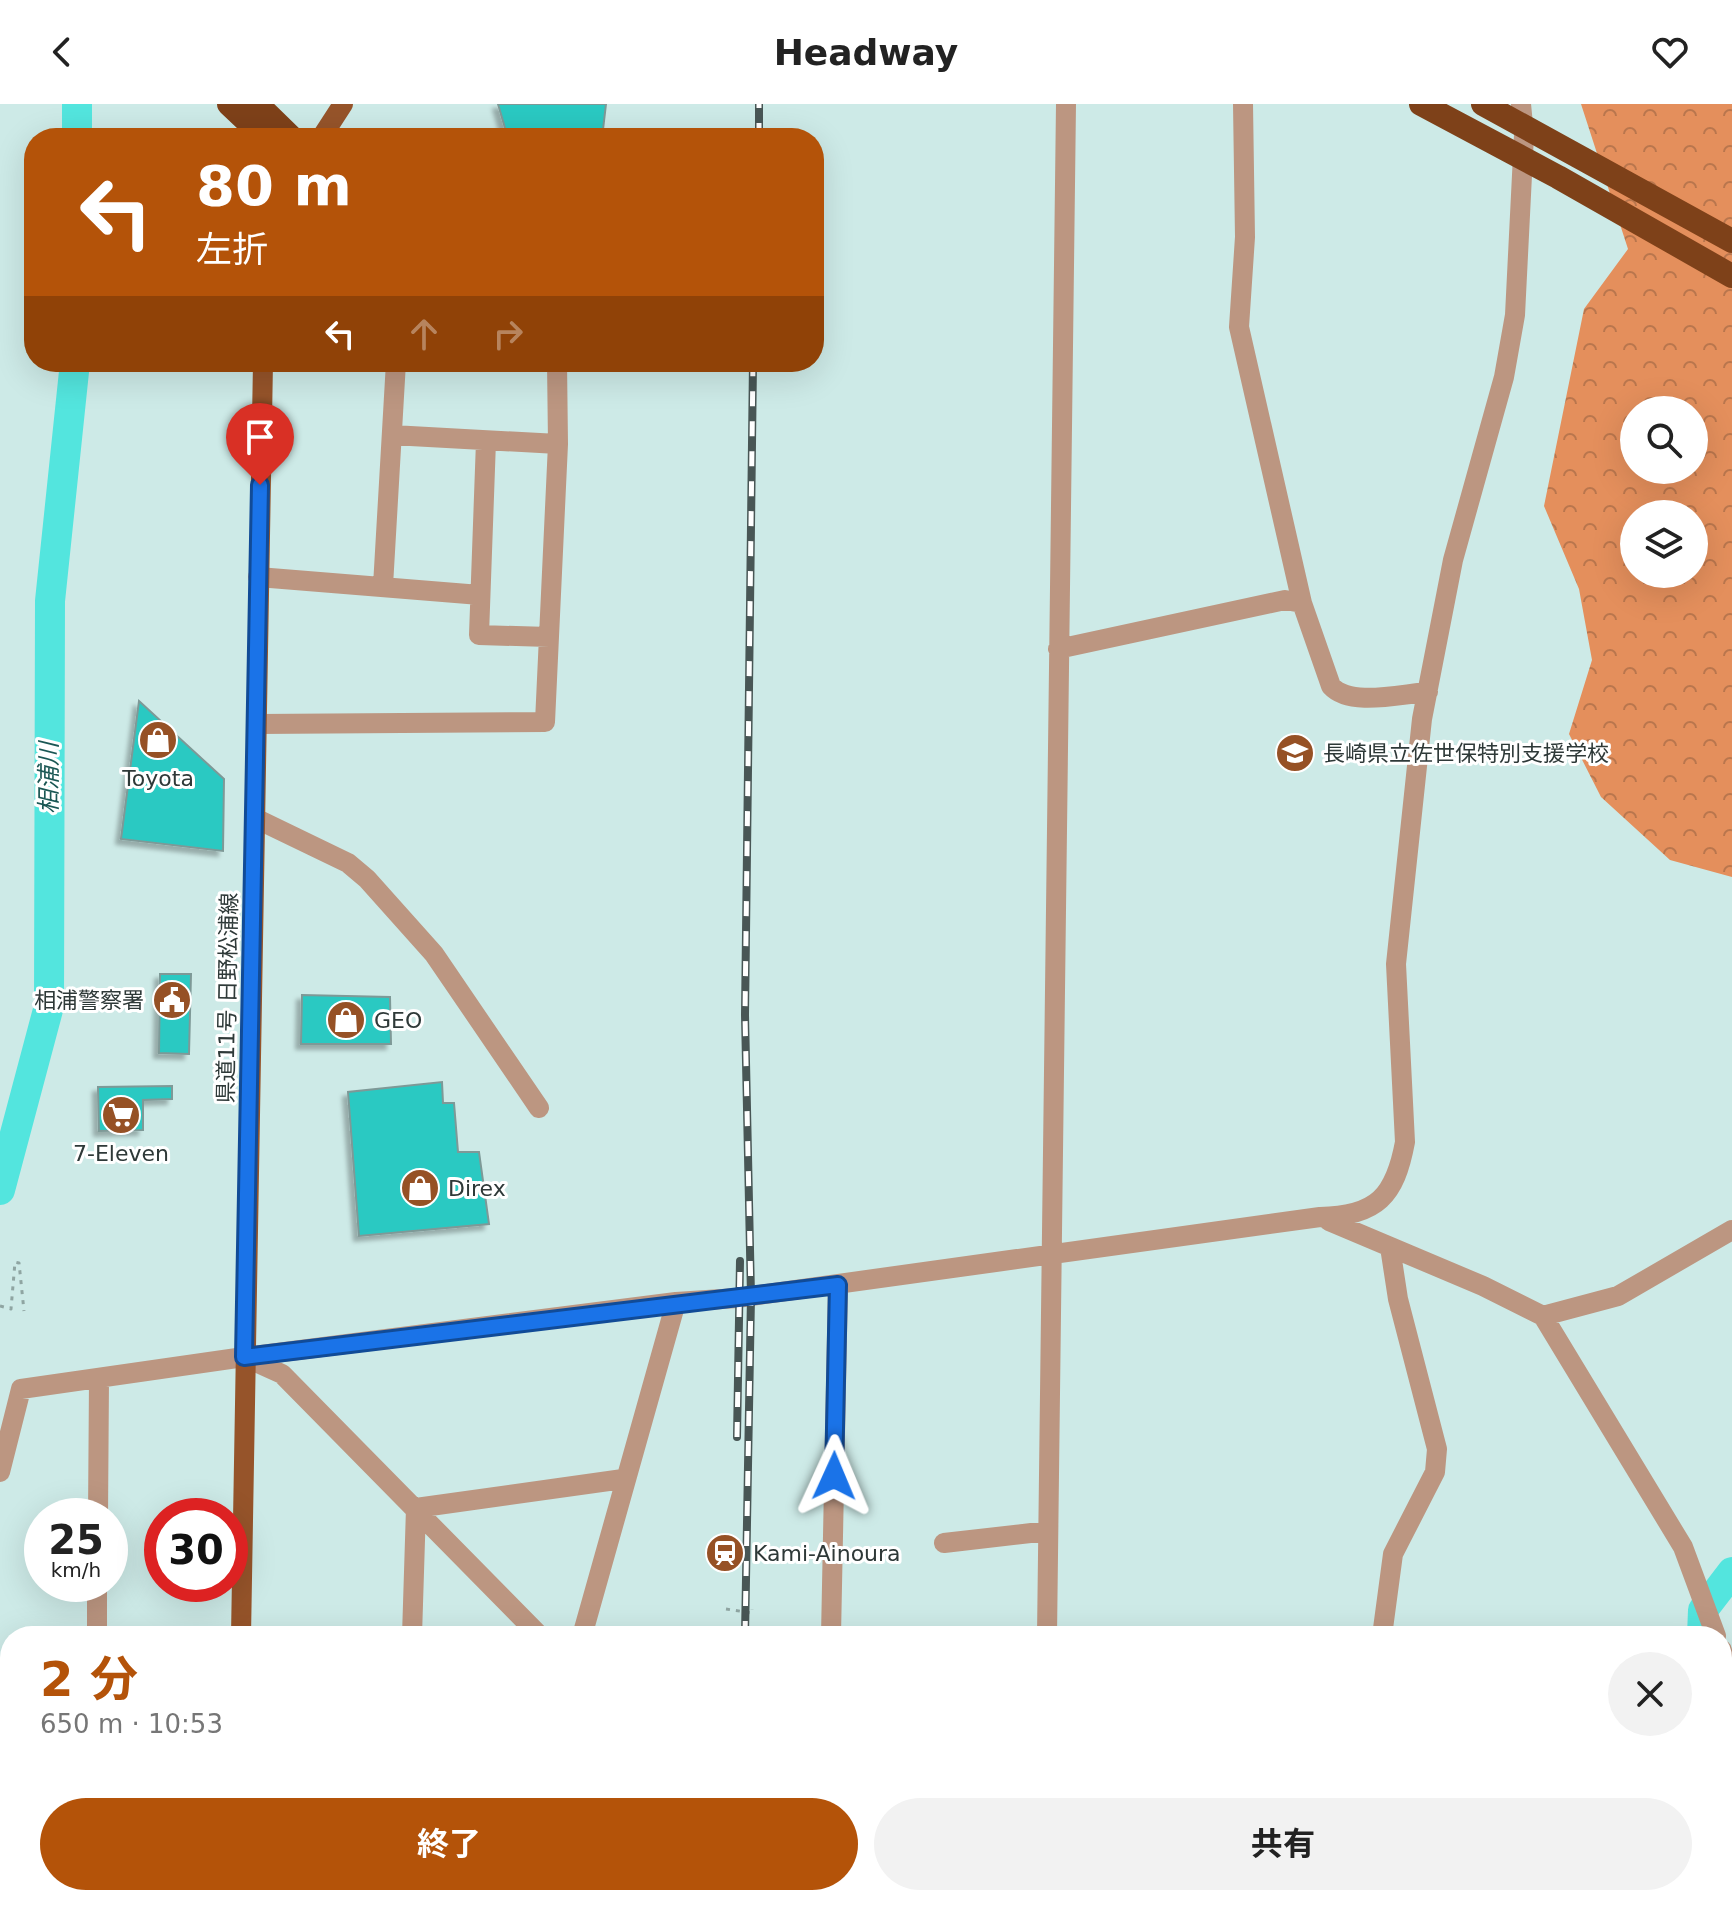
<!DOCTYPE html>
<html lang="ja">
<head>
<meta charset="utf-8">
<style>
  body { margin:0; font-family:"DejaVu Sans","Noto Sans JP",sans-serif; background:#f2f2f2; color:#222; height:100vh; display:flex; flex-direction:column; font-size:30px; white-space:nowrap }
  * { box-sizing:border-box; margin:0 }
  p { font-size:26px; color:#767676 }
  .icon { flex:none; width:44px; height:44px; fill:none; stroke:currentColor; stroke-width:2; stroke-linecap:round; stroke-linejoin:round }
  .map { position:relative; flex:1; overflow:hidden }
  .sheet { position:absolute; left:0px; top:1522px; width:1732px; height:280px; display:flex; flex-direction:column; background:#fff; border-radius:32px 32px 0 0; box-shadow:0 8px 32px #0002 }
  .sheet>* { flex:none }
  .guide { position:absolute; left:24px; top:24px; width:800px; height:244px; border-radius:32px; box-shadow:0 8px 32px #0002; background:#b45309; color:#fff; overflow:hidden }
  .buttons { position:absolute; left:1620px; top:292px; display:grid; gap:16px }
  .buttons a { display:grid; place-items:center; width:88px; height:88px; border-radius:50%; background:#fff; box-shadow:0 8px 32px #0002; font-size:40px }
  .speed { position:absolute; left:24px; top:1394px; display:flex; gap:16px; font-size:40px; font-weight:700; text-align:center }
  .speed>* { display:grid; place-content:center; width:104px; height:104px; border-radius:50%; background:#fff; box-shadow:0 8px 32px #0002; line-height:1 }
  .speed small { font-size:20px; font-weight:400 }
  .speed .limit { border:12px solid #d22; background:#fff; color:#111 }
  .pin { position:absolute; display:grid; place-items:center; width:68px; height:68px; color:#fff; margin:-82px -34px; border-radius:50% 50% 50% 0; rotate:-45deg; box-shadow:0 0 8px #0007 }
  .pin .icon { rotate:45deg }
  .me { position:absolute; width:88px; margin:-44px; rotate:1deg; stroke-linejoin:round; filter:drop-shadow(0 0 6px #0008) }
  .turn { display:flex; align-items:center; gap:28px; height:168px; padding:0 40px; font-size:36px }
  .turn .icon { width:104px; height:104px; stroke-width:2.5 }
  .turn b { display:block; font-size:56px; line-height:68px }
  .lanes { display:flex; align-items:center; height:76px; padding:0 40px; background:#0003; justify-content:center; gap:40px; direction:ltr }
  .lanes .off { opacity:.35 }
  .round { display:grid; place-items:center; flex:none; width:84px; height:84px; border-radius:42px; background:#f2f2f2 }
  .overview { display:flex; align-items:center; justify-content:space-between; height:136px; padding:0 40px }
  h1 { font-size:48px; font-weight:700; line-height:60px; color:#b45309 }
  .button { display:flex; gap:16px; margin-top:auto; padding:16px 40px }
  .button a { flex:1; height:92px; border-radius:48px; background:#b45309; color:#fff; font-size:32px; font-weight:700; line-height:92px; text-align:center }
  .button a+a { background:#f2f2f2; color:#222 }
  header { display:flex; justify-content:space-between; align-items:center; height:104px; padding:0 40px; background:#fff; font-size:36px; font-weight:700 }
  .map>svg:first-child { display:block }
  .forest { fill:url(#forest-crowns); fill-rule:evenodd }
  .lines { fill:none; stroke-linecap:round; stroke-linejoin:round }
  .river { stroke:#53e5de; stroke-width:30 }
  .building { fill:#2bc9c2; stroke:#7e9997; stroke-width:2; filter:url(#shadow) }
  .path { stroke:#8fa5a2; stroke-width:3; stroke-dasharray:4 6; stroke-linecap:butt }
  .minor { stroke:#bc9681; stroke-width:20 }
  .major { stroke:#96542a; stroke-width:20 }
  .highway { stroke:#7e4119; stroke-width:24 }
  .rail-casing { stroke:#485655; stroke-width:8 }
  .rail { stroke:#fff; stroke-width:5; stroke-dasharray:15; stroke-linecap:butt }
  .route-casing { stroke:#114b97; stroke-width:20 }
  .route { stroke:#1a73e8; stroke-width:14 }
  .labels { text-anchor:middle; stroke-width:6; stroke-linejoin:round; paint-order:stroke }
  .poi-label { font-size:22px; fill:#2e3938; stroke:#fff; text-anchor:start }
  .street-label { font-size:22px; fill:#2e3938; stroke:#fff }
  .water-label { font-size:24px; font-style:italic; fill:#1a5754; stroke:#fff }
</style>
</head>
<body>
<header><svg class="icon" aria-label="back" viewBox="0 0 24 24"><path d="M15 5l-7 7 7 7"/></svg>Headway<svg class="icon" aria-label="heart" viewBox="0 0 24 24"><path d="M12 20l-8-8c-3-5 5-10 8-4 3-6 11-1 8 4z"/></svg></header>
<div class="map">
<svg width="1732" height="1802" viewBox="0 0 1732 1802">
  <defs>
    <pattern id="forest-crowns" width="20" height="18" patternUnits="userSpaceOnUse" patternTransform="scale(2)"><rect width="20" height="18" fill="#e48f5c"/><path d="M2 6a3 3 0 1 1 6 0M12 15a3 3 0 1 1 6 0" fill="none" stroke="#b9764d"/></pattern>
    <filter id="shadow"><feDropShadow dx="-5" dy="5" stdDeviation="2" flood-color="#0004"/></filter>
  </defs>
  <rect width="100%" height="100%" fill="#cdeae7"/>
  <path class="forest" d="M1581,0h151v773l-62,-17 -69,-63 -32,-63 23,-74 -13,-71 -35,-83 40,-197 44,-60zM1634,306h60v60h-60zM1634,410h60v60h-60z"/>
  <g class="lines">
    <path class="river" d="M77,0v34
      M0,1086l49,-184 1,-405 25,-239
      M1702,1532l1,-26 29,-38
      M1722,1751v1
      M1706,1802l3,-10"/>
  </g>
  <path class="building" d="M498,0h108l-4,34h-94z
    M139,597l85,78 -1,72 -102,-12z
    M160,870h31l-2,80 -30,-1z
    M302,891l88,2 1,47h-90z
    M442,978l1,21h11l4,49h21l10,72 -130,12 -11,-144z
    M172,982v13l-29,1v30l-44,1 -1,-44z"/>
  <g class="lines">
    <path class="path" d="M0,1202l11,3 4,-47 4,1 5,48
      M726,1505l26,4v-4"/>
    <path class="minor" d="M1243,0l2,133 -6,90 63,276 29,83c19,21 69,8 97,6
      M392,331l166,9
      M486,337l-7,194 70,2
      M258,473l222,18
      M383,482l13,-224
      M1058,545l227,-49 17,3
      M258,620l287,-2 13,-278 -1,-82
      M255,714l93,45 19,16 67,75 105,154
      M1329,1117l154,65 60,30 140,231 33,89
      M1543,1212l75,-20 114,-66
      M245,1253l37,17 258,262
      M0,1368l21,-83 223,-32 432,-55 61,-4 583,-81c57,-1 75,-21 85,-75l-9,-178 26,-245 31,-159 51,-183 11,-62 9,-180 -3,-31
      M416,1404l207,-29
      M98,1412l1,-136
      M944,1439l104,-12
      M97,1532v-52
      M412,1532l4,-128
      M582,1532l94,-334
      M831,1532l7,-351
      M1047,1532l19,-1532
      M1382,1532l11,-82 42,-82 2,-23 -39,-150 -8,-52
      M1722,1546l10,112
      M0,1656h10
      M598,1792l12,10
      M1147,1792l10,10
      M719,1794v-2
      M60,1802l13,-10
      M406,1802v-10
      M537,1802l8,-10
      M565,1802v-10
      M670,1802l1,-10
      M1043,1802v-10
      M1214,1802l7,-10
      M1727,1802l5,-23"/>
    <path class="major" d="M321,34l22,-34
      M241,1532l22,-1274
      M236,1802l1,-10"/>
    <path class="highway" d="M229,0l36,34
      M257,0l35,34
      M1421,0l137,73 174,99
      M1483,0l249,137"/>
    <defs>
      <path id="rail" d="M759,34v-34
        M737,1333l3,-176
        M745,1532l6,-340 -6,-281 8,-653
        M729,1802v-10"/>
    </defs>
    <use href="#rail" class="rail-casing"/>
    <use href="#rail" class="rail"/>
  </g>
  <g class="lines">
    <defs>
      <path id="route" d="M260,381l-16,872 594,-72 -4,191"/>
    </defs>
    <use href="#route" class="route-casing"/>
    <use href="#route" class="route"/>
  </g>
  <defs>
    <symbol id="shop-disc" viewBox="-11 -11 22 22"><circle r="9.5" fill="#965125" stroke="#fff"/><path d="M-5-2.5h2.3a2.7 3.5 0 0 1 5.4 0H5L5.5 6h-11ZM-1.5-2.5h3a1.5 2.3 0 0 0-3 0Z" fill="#fff"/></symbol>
    <symbol id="school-disc" viewBox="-11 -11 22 22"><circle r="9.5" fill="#965125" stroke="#fff"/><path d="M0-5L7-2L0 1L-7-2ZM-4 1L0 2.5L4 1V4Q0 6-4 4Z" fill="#fff"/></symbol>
    <symbol id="civic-disc" viewBox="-11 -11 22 22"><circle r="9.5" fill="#965125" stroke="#fff"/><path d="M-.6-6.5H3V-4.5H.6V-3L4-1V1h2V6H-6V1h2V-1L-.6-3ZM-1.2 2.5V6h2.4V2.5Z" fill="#fff"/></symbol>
    <symbol id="supermarket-disc" viewBox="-11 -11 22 22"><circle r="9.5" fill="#965125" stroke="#fff"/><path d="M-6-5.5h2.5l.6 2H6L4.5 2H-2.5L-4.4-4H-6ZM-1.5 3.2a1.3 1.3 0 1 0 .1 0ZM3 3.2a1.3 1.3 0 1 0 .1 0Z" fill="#fff"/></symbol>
    <symbol id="station-disc" viewBox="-11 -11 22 22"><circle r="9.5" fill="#965125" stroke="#fff"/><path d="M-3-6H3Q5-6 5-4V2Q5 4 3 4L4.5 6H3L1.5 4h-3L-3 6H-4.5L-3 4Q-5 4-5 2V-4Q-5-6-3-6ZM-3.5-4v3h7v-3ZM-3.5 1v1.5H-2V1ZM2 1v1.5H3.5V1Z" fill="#fff"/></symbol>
  </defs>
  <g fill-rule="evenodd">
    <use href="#shop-disc" x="136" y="614" width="44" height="44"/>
    <use href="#school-disc" x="1273" y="627" width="44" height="44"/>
    <use href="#civic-disc" x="150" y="874" width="44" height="44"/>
    <use href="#shop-disc" x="324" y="894" width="44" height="44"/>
    <use href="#supermarket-disc" x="99" y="989" width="44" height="44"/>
    <use href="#shop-disc" x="398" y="1062" width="44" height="44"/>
    <use href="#station-disc" x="703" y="1427" width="44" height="44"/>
  </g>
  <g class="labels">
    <g class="poi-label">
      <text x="1323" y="657">長崎県立佐世保特別支援学校</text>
      <text x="158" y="682" text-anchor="middle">Toyota</text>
      <text x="144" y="904" text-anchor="end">相浦警察署</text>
      <text x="374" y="924">GEO</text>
      <text x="121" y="1057" text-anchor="middle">7-Eleven</text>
      <text x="448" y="1092">Direx</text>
      <text x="753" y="1457">Kami-Ainoura</text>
    </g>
    <g class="street-label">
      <text transform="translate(227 894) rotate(-89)" y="8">県道11号 日野松浦線</text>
    </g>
    <g class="water-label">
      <text transform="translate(49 674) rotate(-90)" y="8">相浦川</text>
    </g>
  </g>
</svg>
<div class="buttons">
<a><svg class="icon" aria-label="search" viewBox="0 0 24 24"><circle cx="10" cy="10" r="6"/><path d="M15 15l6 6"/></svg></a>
<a><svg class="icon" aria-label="layers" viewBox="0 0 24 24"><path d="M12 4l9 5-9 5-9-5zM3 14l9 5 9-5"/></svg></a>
</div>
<div class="speed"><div>25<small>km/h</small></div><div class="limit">30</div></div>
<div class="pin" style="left:260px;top:381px;background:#d93025"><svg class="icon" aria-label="arrive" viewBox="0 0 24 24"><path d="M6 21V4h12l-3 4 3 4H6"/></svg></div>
<svg class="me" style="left:834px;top:1372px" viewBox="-20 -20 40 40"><path d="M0-17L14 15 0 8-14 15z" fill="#1a73e8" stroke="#fff" stroke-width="4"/></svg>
<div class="guide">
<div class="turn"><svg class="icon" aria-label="left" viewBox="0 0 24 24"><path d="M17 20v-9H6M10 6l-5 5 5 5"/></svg><div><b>80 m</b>左折</div></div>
<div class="lanes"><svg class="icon" aria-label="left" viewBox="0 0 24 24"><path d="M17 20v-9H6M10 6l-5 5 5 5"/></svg><svg class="icon off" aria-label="ahead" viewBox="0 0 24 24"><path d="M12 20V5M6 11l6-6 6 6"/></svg><svg class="icon off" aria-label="right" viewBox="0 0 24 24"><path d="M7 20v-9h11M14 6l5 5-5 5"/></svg></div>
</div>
<section class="sheet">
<div class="overview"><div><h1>2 分</h1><p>650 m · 10:53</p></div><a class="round"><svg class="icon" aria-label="close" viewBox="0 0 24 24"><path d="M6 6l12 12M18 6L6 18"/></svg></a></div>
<div class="button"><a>終了</a><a>共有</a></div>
</section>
</div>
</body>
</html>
